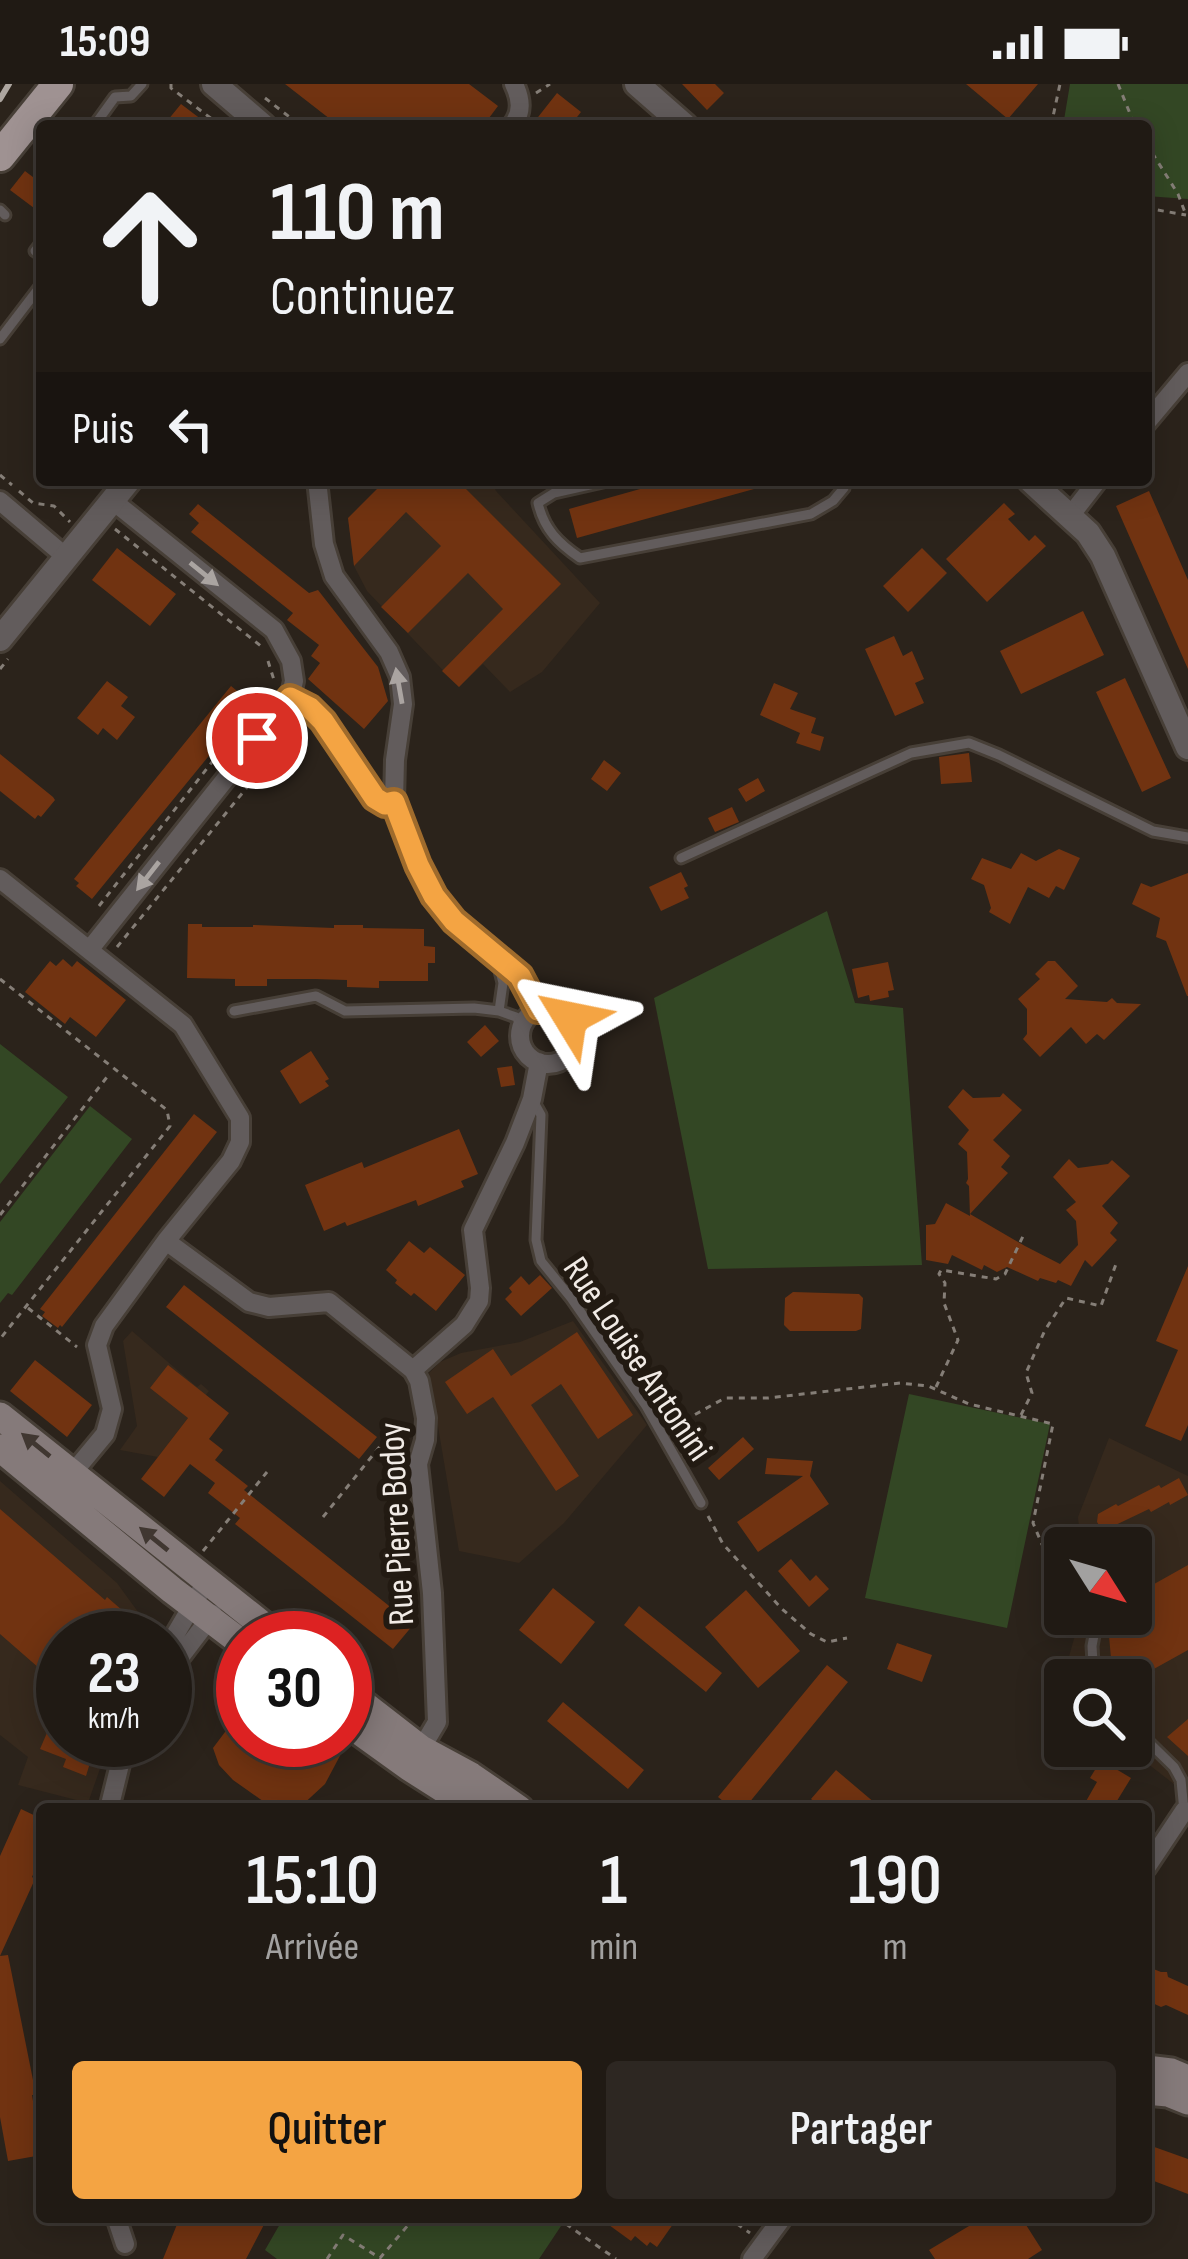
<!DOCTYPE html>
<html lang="fr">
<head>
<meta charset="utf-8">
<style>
  body { margin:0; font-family:"Sofia Sans Condensed",sans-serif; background:#2d2722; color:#f1f3f6; height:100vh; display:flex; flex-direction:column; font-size:45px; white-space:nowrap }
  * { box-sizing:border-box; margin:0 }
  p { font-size:39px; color:#a2a1a0 }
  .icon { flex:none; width:66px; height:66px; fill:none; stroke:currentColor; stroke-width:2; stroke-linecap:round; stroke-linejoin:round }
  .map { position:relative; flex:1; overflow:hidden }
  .details { position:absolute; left:36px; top:1719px; width:1116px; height:420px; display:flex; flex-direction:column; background:#201a14; border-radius:12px; box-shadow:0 6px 30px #0003,0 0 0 3px #3d3834 }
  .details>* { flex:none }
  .top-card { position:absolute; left:36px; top:36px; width:1116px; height:366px; border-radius:12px; box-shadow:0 6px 30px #0003,0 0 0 3px #3d3834; background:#201a14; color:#f1f3f6; overflow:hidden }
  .needle { width:78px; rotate:127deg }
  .controls { position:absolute; left:1044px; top:1443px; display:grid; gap:24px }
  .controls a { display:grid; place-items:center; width:108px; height:108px; border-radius:12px; background:#201a14; box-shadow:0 6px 30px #0003,0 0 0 3px #3d3834; font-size:60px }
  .speed { position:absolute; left:36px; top:1527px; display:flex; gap:24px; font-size:60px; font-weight:700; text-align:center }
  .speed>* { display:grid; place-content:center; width:156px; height:156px; border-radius:50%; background:#201a14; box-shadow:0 6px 30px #0003,0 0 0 3px #3d3834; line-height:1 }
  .speed small { font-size:30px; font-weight:400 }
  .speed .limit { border:18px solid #d22; background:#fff; color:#111 }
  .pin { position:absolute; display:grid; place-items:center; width:102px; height:102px; color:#fff; margin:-51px; border:6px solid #fff; border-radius:50%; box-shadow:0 3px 12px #0007 }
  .me { position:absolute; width:132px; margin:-66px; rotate:305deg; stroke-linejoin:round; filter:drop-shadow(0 0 9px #0008) }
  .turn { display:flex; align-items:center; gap:42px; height:252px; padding:0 36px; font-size:54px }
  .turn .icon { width:156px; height:156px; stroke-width:2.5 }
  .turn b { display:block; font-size:84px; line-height:102px }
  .then { display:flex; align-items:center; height:114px; padding:0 36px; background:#0003; gap:24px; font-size:45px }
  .eta { display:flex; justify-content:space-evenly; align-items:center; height:204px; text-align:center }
  .eta b { font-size:72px; font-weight:600; line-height:84px }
  .primary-button { display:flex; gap:24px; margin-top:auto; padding:24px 36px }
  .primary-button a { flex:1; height:138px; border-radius:12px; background:#f4a443; color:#111; font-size:48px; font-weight:600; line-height:138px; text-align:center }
  .primary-button a+a { background:#2d2722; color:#f1f3f6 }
  .status { display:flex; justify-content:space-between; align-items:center; height:84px; padding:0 60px; background:#201a14; direction:ltr }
  .status svg { height:33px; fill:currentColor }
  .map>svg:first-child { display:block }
  .built { fill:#36291d }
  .green { fill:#334724 }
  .building { fill:#713311 }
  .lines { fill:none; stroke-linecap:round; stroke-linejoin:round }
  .service-casing { stroke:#473f37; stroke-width:15 }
  .minor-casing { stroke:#473f37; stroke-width:24 }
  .tertiary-casing { stroke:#473f37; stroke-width:30 }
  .secondary-casing { stroke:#473f37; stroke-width:33 }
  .primary-casing { stroke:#473f37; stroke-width:36 }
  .path { stroke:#857e77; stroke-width:3; stroke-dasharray:6 6; stroke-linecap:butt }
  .service { stroke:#625c5c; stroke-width:9 }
  .minor { stroke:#625c5c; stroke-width:18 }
  .tertiary { stroke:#625c5c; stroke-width:24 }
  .secondary { stroke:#857a7a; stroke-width:27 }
  .primary { stroke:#9f9292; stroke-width:30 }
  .rail { stroke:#ada6a0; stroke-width:6 }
  .oneway { fill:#aaa4a1 }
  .oneway2 { fill:#403731 }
  .route-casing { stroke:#9f6b2c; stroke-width:30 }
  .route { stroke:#f4a443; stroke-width:21 }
  .labels { text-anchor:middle; stroke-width:12; stroke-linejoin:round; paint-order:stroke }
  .street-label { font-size:36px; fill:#f1ebe6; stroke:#221a12 }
</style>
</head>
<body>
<div class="status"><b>15:09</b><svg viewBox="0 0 49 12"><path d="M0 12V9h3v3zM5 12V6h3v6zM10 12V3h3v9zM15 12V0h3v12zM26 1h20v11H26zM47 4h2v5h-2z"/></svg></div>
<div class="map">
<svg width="1188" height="2175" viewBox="0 0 1188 2175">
  <rect width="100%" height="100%" fill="#2b231b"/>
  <path class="built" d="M386,396h105l5,11 104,112 -58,69 -32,20 -27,-28 -24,23 -92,-96 -13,-25 -6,-48z
    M573,1237l74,104 -83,98 -45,40 -60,-12 -30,-178 11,-11 21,-9 59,-11z
    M132,1247l65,56 4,-3 8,7 -51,66 -38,-7 17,-24 -14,-85z
    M1109,1354l79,38v319l-63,-49h6v-66h-66v17l-6,-5 22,-78h50v-66h-50l-3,-31z
    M0,1397l117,102 40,55h-94v102h47l-22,63 -70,-18 10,-28 -28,-22z"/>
  <path class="green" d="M1070,0h118v115l-42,-3v-70h-83z
    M827,827l28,92 48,5 19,257 -214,4 -54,-271z
    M0,960l68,53 -68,87z
    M90,1022l42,33 -120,156 -4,-2 -8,10v-81z
    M909,1310l141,30 -43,204 -142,-30z
    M284,2133h283l-28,42h-262l-12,-9z"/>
  <path class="building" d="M285,0h184l29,22 -15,20h-144z
    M682,0h33l9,9 -17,17z
    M966,0h72l-30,35z
    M557,9l24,19 -11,14h-39z
    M181,20l29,22h-47z
    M25,87l17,13v30l-32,-24z
    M386,396h71l104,104 -102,103 -17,-16 61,-62 -35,-36 -60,60 -27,-26 60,-61 -35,-34 -52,54 -6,-48z
    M672,396h99l1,4 -195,54 -8,-29z
    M1149,407l39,89v89l-72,-163z
    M1004,419l11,11 -7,5 21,22 6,-6 11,11 -59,56 -41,-43z
    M198,420l111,89 9,-3 60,77 10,34 -24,28 -56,-50 12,-16 -9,-7 8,-11 -32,-25 6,-7 -102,-81 8,-9 -10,-9z
    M117,464l59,46 -26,32 -58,-46z
    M922,464l25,25 -39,39 -25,-26z
    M1083,527l21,44 -83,39 -21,-43z
    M894,552l9,20 9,-5 12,28 -9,4 9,20 -29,13 -30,-67z
    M1125,594l46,100 -29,14 -46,-100z
    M107,597l21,16 -7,9 14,11 -18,23 -14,-12 -5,7 -21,-17z
    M774,599l24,10 -8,16 26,9 -5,15 13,4 -4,14 -24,-8 4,-10 -40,-18z
    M231,602l21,17 -160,196 -16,-13 3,-3 -5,-4z
    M969,669l3,29 -31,2 -2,-27z
    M0,670l53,43 2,3 -14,17 -3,-2 -3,4 -35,-28z
    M604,676l17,13 -14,18 -16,-12z
    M758,694l7,13 -19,11 -8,-13z
    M732,723l7,15 -24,10 -7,-14z
    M1059,765l21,9 -16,32 -8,-4 -7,12 -21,-11 -18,37 -21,-12 2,-4 -7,-23 -13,-6 11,-21 29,11 10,-16 15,8z
    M681,788l7,14 -4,2 5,10 -28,13 -12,-24z
    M1188,789v123h-1l-21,-55 -10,-4 4,-19 -28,-14 9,-21 10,4z
    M188,840h14v3h51v-2l81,3v-3h29v3l61,1v17l11,1v16h-7v18h-49v7l-32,-1v-7l-32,-1h-48v7h-32v-7l-48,-1z
    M63,875l9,8 5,-6 49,39 -30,37 -26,-20 -5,7 -40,-32 25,-31 6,5z
    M1048,877h7l23,25 -13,13 42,3 5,-4 5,5 24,1 -37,36 -7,-6 -11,10 -15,-17 -31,30 -17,-18 4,-5v-25l-9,-10 22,-20 -5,-5z
    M888,878l6,28 -6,1 1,6 -19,4 -1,-6 -11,3 -6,-29z
    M485,941l14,16 -18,16 -14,-15z
    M311,967l18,28 -4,2 4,5 -29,18 -20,-33z
    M512,982l3,19 -14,2 -4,-19z
    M963,1005l10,9 27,-1 3,-4 19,17 -29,30 17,16 -9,11 7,6 -38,41 55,32 35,18 18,-19 -2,-24 -10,-11 10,-8 -23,-25 16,-18 9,9 30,-4 4,-4 18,16 -28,30 16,17 -8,10 7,7 -25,27 -7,-7 -14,26 -13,-6 -2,3 -16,-5 -2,3 -31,-14 -10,5 -13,-7 -2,5 -30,-15 -4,9 -22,-4v-35l9,-1 11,-21 24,13 -1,-30 -3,-3 2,-4 -1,-27 -9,-8 11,-14 -21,-23z
    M194,1030l23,18 -155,195 -2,-2 -2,3 -16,-12 3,-4 -5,-3z
    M459,1045l19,45 -17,7 3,6 -46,19 -2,-6 -69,26 -2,-4 -21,9 -19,-46 57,-23 2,6z
    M409,1157l15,12 6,-6 35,28 -29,36 -22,-18 -3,3 -16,-13 2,-3 -11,-10z
    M1188,1182v159l-7,16 -36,-15 33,-76 -22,-9z
    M540,1191l12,13 -31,28 -16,-17 7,-7 -3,-4 12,-12 8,9z
    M184,1201l193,152 -18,22 -193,-152z
    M793,1208l66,2 4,4 -2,31 -5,2h-66l-6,-6 1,-27z
    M577,1248l56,83 -35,24 -37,-55 -30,21 48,71 -23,15 -63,-94 -26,17 -22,-32 48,-33 18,27z
    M35,1276l57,45 -25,32 -57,-46z
    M168,1281l61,48 -20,26 14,11 -8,10 33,26 -4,4 169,135 -20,24 -158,-125 5,-6 -32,-25 7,-10 -25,-19 -26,33 -23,-18 47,-61 -38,-30z
    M743,1353l11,12 -35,31 -11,-12z
    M767,1374l46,3 -3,15 19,28 -71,48 -21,-30 66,-46 -38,-2z
    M1179,1394l9,17 -18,10 -1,-3 -18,10 -2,-3 -46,22 -6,-9 1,-8 18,-10 2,2 41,-21 2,3z
    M0,1425l105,91 2,-3 39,34 -8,7h-75v51l-63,-55z
    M791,1475l19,22 6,-6 13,14 -20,18 -31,-36z
    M1188,1481v85l-54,30h-21l-6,-66h24v-17z
    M553,1504l42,34 -34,42 -42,-34z
    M746,1506l54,61 -42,37 -53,-61z
    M639,1522l83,67 -16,19 -82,-67z
    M897,1559l35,12 -10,27 -35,-13z
    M827,1581l21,17 -104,127h-11l-15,-12z
    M563,1618l81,68 -16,19 -81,-68z
    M243,1624v32h83l16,12 -17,32 -27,25h-24l-41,-29 -14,-15 -6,-17z
    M1188,1635v37l-21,-19z
    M49,1644l14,4v8h28l-2,8 5,2 -8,26 -23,-9 3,-8 -26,-10z
    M1101,1676l30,18 -19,31h-17l-10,-6 12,-21 -7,-4z
    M836,1686l46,39h-59l-12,-10z
    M21,1725l21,10v35l-10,23 3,2 -35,77 8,-1 28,140h-4l10,60 -34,6 -8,-44v-261z
    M1146,1882l15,6h6l1,5 20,9v29l-22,-10 -5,2 -15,-7z
    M1146,2060l42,15v35l-42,-16z
    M180,2133h88l-22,42h-83z
    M598,2133h80l-21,30 -7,-5 -3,4 -12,-10 -4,5z
    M984,2133h37l21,33 -14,9h-93l-6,-9z"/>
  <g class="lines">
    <defs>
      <path id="service" d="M94,42l21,-29 16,-1 11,-12
        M0,126l5,5
        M42,158l-7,9 7,5
        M0,255l42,-55
        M612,396l-58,13 -16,10c6,26 20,40 42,55l231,-44 22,-13 11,-13 -3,-8
        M681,774l230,-105 58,-10 30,12 154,76 35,6
        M498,879l5,20 -4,28 17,6 6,9
        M234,927l82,-15 29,15 129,-3 25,3
        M532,1015l9,16 -5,125 5,21 30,37 75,108 55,97
        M1094,1596l-2,-34 6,-32
        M1131,1641l43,42 7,13 3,31"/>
      <path id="minor" d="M512,42c11,-14 9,-27 2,-42
        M1146,339l42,-50
        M317,396l7,64 10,32 55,76 11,25 3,27 -8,56 -1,42 8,25 32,69 20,25 67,55 17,34
        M0,417l66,56
        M1070,432l28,-36
        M290,614l20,10 13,12 52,78 10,6 9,-2
        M0,795l183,146 57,93v24l-9,19 -65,80 -62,85 -7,19 15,64 -7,25 -39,47
        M90,865l200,-251 4,-17 -3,-20 -17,-31 -161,-129
        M520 952a28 28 0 1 1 56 0a28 28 0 1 1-56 0Z
        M166,1157l83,61 20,5 60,-5 84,68 6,11 7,37 -1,22 -7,24 14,129 5,129 -16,27
        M413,1286l51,-45 15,-24 1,-13 -7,-58 42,-87 17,-44 7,-37
        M165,1568l41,-70
        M165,1593l48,-63
        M109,1725l17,-69
        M1146,1784l38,-57 4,1
        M116,2133l9,27
        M752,2175l31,-42"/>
      <path id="tertiary" d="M214,0l49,42
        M637,0l48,42
        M1030,396l58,53 15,23 85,191
        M0,555l129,-159"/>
      <path id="secondary" d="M0,1332l279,222
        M0,1364l172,142 71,54
        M345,1606l76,59 50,27 48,33
        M345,1637l64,46 66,42
        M1146,1985l25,3 17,7
        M1146,2007l22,2 20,8"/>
      <path id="primary" d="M0,72l58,-72"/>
    </defs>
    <use href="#service" class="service-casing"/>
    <use href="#minor" class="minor-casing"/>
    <use href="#tertiary" class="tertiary-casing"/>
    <use href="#secondary" class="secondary-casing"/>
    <use href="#primary" class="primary-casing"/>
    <path class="path" d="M171,0v4l50,38
      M1118,0l17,42
      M536,9l14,-9
      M265,14l36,28
      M1051,42l9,-42
      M1146,59l32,51 8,21
      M1146,124l40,7
      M0,391l12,10
      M19,407l14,12 21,3 16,16
      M115,445l147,118
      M268,577l6,19
      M0,585l8,-10
      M243,647l-4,-3 32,-40
      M99,822l139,-177
      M117,863l184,-226
      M0,895l167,131 3,16 -170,213
      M0,1131l107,-138
      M28,1224l49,39
      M936,1303l22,-47 -14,-37 1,-20 -6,-9 2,-4 55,9 9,-5 20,-42
      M1021,1331l11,-22 -6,-20 19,-43 21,-32 35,8 15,-42
      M674,1342l51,-28h43l132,-15 28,3 41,18 84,20 -20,99 32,76
      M708,1432l15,28 59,65 29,25 16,8 20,-4
      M323,1433l58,-72 20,11
      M203,1467l64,-79
      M1071,1530l9,20
      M439,2133h5
      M556,2133l60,42
      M727,2133l23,16
      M327,2175l16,-24 37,23 35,-41"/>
    <use href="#service" class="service"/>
    <use href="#minor" class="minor"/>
    <use href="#tertiary" class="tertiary"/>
    <use href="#secondary" class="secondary"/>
    <use href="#primary" class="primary"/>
    <path class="rail" d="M0,15l9,-15"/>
  </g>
  <defs><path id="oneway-solid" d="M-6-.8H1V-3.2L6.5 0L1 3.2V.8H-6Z" transform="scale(3)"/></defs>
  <g class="oneway">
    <use href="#oneway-solid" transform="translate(204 490) rotate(39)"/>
    <use href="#oneway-solid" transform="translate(399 602) rotate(-100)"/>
    <use href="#oneway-solid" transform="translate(148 792) rotate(128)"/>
  </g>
  <g class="oneway2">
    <use href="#oneway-solid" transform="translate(36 1361) rotate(-141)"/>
    <use href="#oneway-solid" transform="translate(154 1455) rotate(-141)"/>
  </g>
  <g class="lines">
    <defs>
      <path id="route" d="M257,654l33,-40 20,10 13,13 52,77 10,6 9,-2 24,63 16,31 20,25 66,55 18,34 17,-1 15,9"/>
    </defs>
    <use href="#route" class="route-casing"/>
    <use href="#route" class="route"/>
  </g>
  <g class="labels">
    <g class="street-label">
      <text transform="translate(639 1274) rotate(56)" y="13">Rue Louise Antonini</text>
      <text transform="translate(395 1440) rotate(-93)" y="13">Rue Pierre Bodoy</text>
    </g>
  </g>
</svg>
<div class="controls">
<a><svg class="needle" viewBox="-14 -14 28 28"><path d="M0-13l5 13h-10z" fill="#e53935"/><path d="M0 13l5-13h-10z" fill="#a2a1a0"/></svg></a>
<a><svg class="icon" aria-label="search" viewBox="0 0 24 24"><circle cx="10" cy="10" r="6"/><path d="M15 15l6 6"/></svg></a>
</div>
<div class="speed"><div>23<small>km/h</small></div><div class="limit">30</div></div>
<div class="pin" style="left:257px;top:654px;background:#d93025"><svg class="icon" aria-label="arrive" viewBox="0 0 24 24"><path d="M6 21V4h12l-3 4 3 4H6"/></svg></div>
<svg class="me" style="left:570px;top:934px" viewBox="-20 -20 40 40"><path d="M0-17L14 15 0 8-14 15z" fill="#f4a443" stroke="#fff" stroke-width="4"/></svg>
<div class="top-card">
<div class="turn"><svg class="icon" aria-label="ahead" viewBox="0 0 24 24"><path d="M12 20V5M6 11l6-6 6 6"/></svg><div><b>110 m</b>Continuez</div></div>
<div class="then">Puis<svg class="icon" aria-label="left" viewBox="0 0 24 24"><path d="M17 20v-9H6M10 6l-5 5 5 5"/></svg></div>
</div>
<section class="details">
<div class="eta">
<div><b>15:10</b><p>Arrivée</p></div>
<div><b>1</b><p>min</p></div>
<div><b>190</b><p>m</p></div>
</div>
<div class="primary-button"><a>Quitter</a><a>Partager</a></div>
</section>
</div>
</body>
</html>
